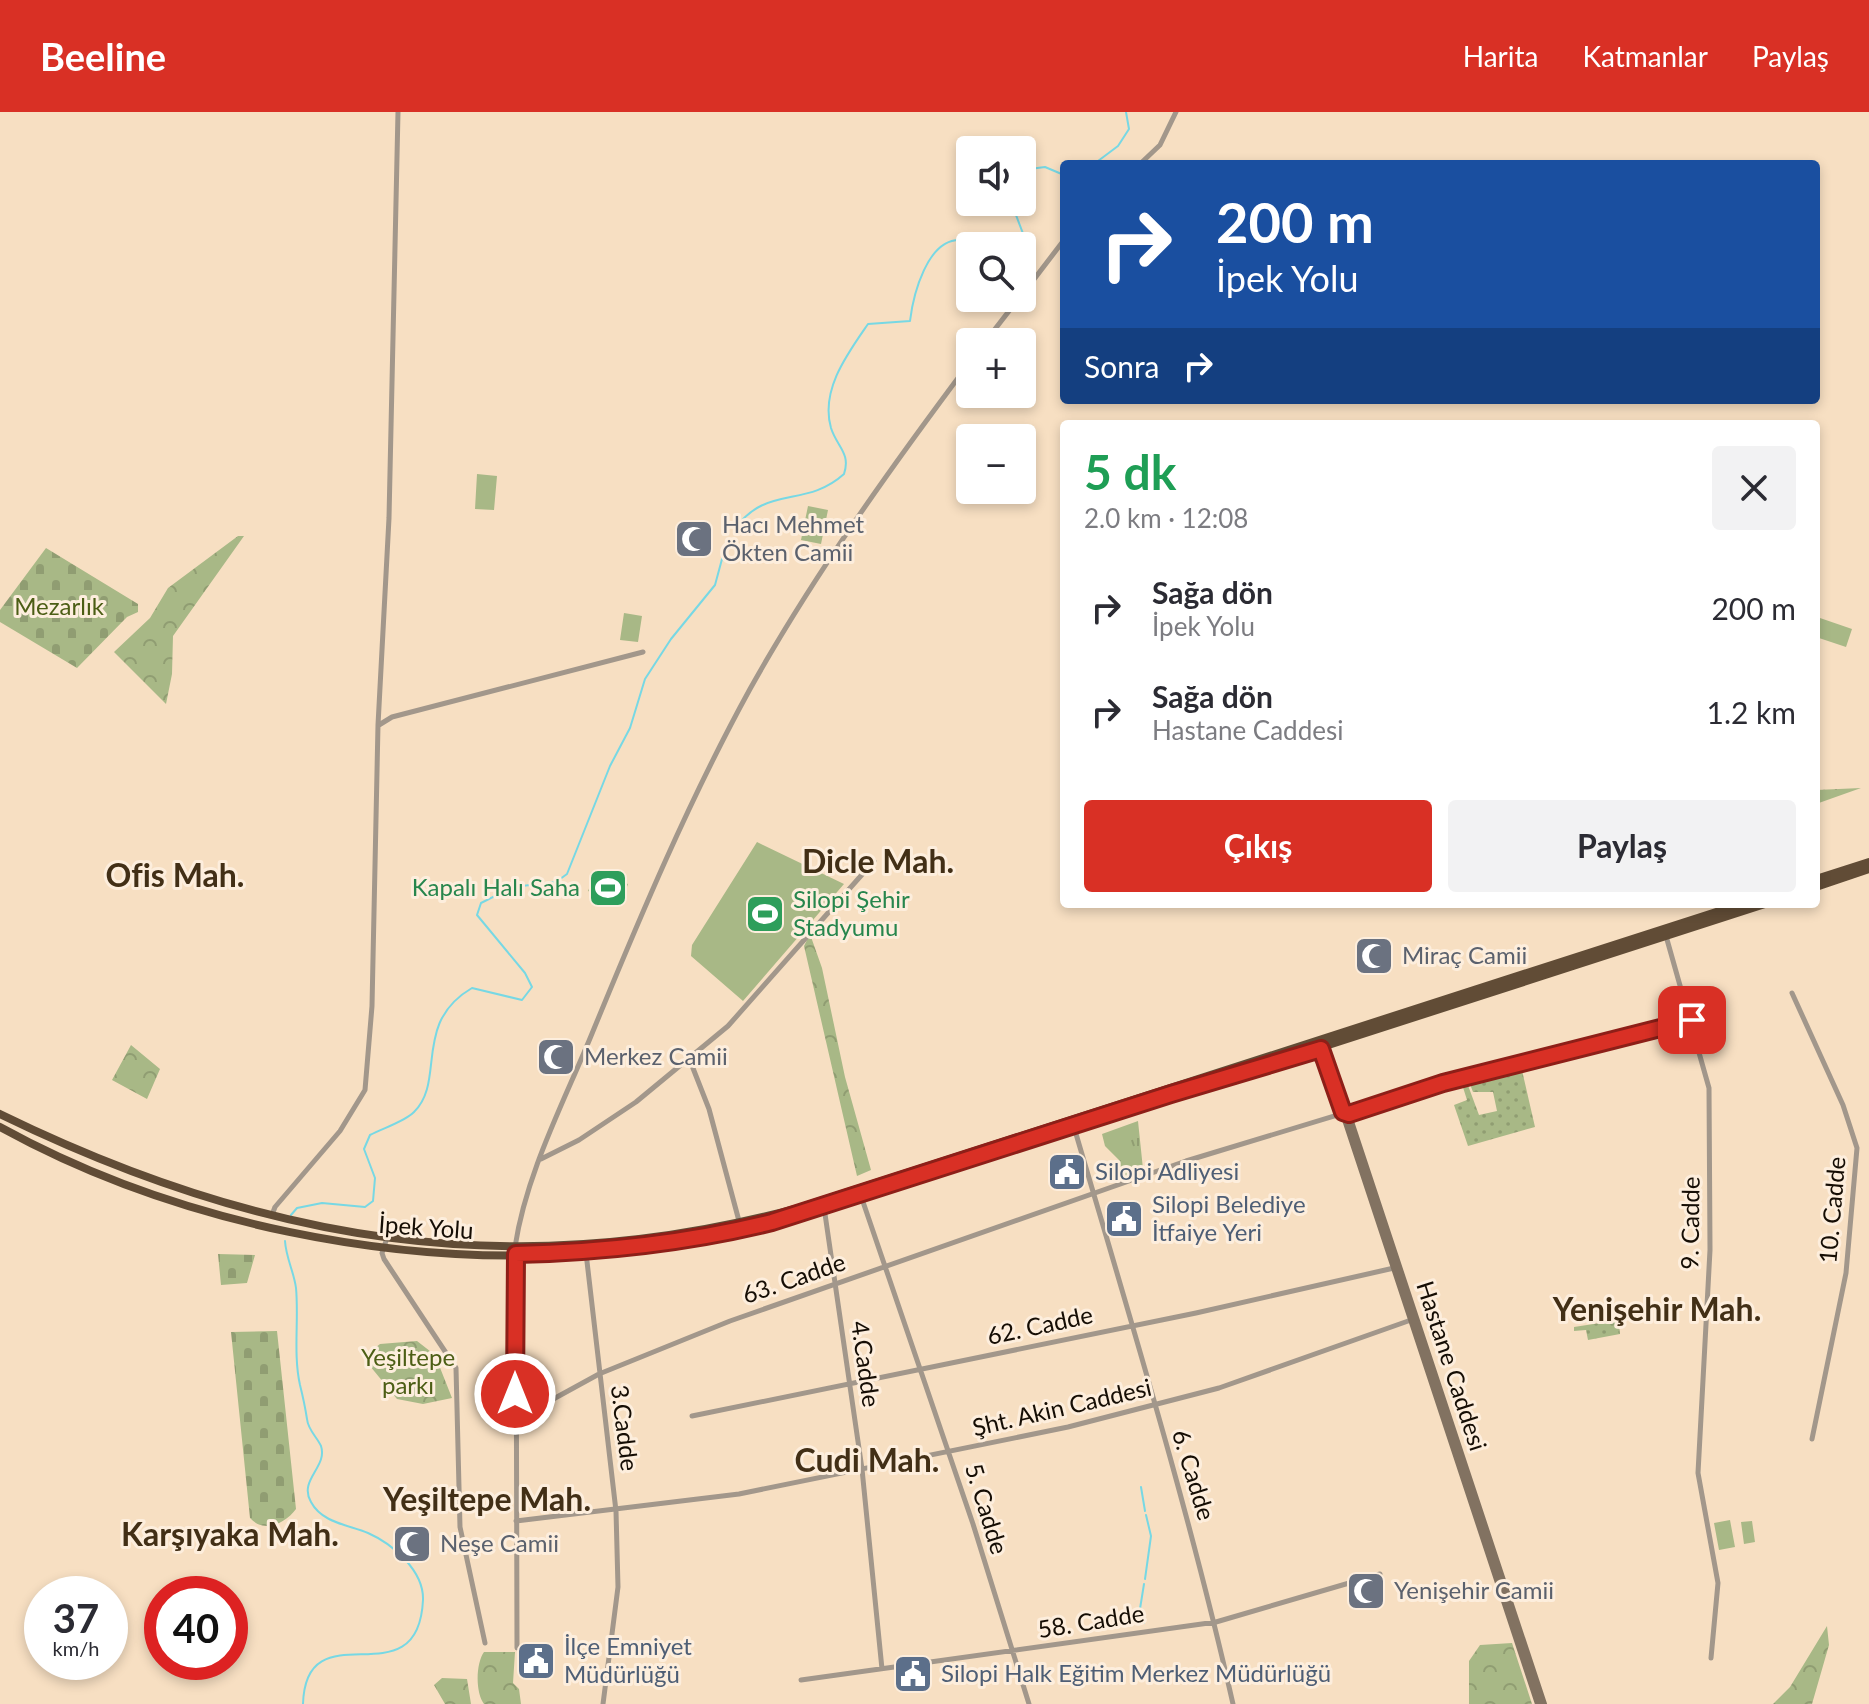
<!DOCTYPE html>
<html lang="tr">
<head>
<meta charset="utf-8">
<style>
  body { margin:0; font-family:Lato,sans-serif; background:#f2f2f3; color:#2b2b33; height:100vh; display:flex; flex-direction:column; font-size:30px; white-space:nowrap }
  * { box-sizing:border-box; margin:0 }
  p { font-size:26px; color:#7c7c81 }
  .icon { flex:none; width:44px; height:44px; fill:none; stroke:currentColor; stroke-width:2; stroke-linecap:round; stroke-linejoin:round }
  .map { position:relative; flex:1; overflow:hidden }
  .drawer { position:absolute; left:1060px; top:308px; width:760px; height:488px; display:flex; flex-direction:column; background:#fff; border-radius:8px; box-shadow:0 4px 12px #0003 }
  .drawer>* { flex:none }
  .hud { position:absolute; left:1060px; top:48px; width:760px; height:244px; border-radius:8px; box-shadow:0 4px 12px #0003; background:#1a4fa0; color:#fff; overflow:hidden }
  .tools { position:absolute; left:956px; top:24px; display:grid; gap:16px }
  .tools a { display:grid; place-items:center; width:80px; height:80px; border-radius:8px; background:#fff; box-shadow:0 4px 12px #0003; font-size:40px }
  .speed { position:absolute; left:24px; top:1464px; display:flex; gap:16px; font-size:40px; font-weight:700; text-align:center }
  .speed>* { display:grid; place-content:center; width:104px; height:104px; border-radius:50%; background:#fff; box-shadow:0 4px 12px #0003; line-height:1 }
  .speed small { font-size:20px; font-weight:400 }
  .speed .limit { border:12px solid #d22; background:#fff; color:#111 }
  .pin { position:absolute; display:grid; place-items:center; width:68px; height:68px; color:#fff; margin:-34px; border-radius:16px; box-shadow:0 4px 12px #0006 }
  .me { position:absolute; width:88px; margin:-44px; rotate:0deg; stroke-linejoin:round; filter:drop-shadow(0 0 6px #0008) }
  .turn { display:flex; align-items:center; gap:28px; height:168px; padding:0 24px; font-size:36px }
  .turn .icon { width:104px; height:104px; stroke-width:2.5 }
  .turn b { display:block; font-size:56px; line-height:68px }
  .then { display:flex; align-items:center; height:76px; padding:0 24px; background:#0003; gap:16px; font-size:30px }
  .round { display:grid; place-items:center; flex:none; width:84px; height:84px; border-radius:8px; background:#f2f2f3 }
  .overview { display:flex; align-items:center; justify-content:space-between; height:136px; padding:0 24px }
  h1 { font-size:48px; font-weight:700; line-height:60px; color:#1e9e55 }
  .cta { display:flex; gap:16px; margin-top:auto; padding:16px 24px }
  .cta a { flex:1; height:92px; border-radius:8px; background:#d93025; color:#fff; font-size:32px; font-weight:700; line-height:92px; text-align:center }
  .cta a+a { background:#f2f2f3; color:#2b2b33 }
  ul { padding:0; list-style:none }
  li { display:flex; align-items:center; gap:24px; height:104px; padding:0 24px }
  li div { flex:1 }
  li b { display:block; font-size:30px }
  li em { font-style:normal }
  header { display:flex; align-items:center; gap:48px; box-sizing:border-box; height:112px; padding:0 40px; background:#d93025; color:#fff }
  header strong { font-size:38px }
  nav { display:flex; gap:44px; margin-inline-start:auto; font-size:28px }
  .map>svg:first-child { display:block }
  .grass { fill:url(#grass-tufts) }
  .cemetery { fill:url(#cemetery-stones) }
  .park { fill:url(#park-crowns) }
  .garden { fill:url(#garden-dots) }
  .pitch { fill:#a8b886 }
  .lines { fill:none; stroke-linecap:round; stroke-linejoin:round }
  .stream { stroke:#77d8e4; stroke-width:2 }
  .tertiary { stroke:#a2978b; stroke-width:5 }
  .secondary { stroke:#827261; stroke-width:6 }
  .trunk { stroke:#614c36; stroke-width:8 }
  .route-casing { stroke:#8d1f18; stroke-width:20 }
  .route { stroke:#d93025; stroke-width:14 }
  .labels { text-anchor:middle; stroke-width:6; stroke-linejoin:round; paint-order:stroke }
  .worship-label { font-size:24px; fill:#5b616d; stroke:#fdeedd; text-anchor:start }
  .park-label { font-size:24px; fill:#4c5e15; stroke:#fdeedd }
  .leisure-label { font-size:24px; fill:#27864d; stroke:#fdeedd; text-anchor:end }
  .service-label { font-size:24px; fill:#4e5e75; stroke:#fdeedd; text-anchor:start }
  .street-label { font-size:24px; fill:#150d04; stroke:#fdeedd }
  .district-label { font-size:32px; font-weight:bold; fill:#422f16; stroke:#fdeedd }
</style>
</head>
<body>
<header>
<strong>Beeline</strong>
<nav><a>Harita</a><a>Katmanlar</a><a>Paylaş</a></nav>
</header>
<div class="map">
<svg width="1869" height="1592" viewBox="0 0 1869 1592">
  <defs>
    <pattern id="grass-tufts" width="24" height="20" patternUnits="userSpaceOnUse" patternTransform="scale(2)"><rect width="24" height="20" fill="#a8b886"/><path d="M3 7l-1-3M5 7V3M7 7l1-3M15 17l-1-3M17 17v-4M19 17l1-3" fill="none" stroke="#909d72"/></pattern>
    <pattern id="cemetery-stones" width="16" height="16" patternUnits="userSpaceOnUse" patternTransform="scale(2)"><rect width="16" height="16" fill="#a8b886"/><path d="M2 7V4a2 2 0 0 1 4 0v3zM10 15v-3a2 2 0 0 1 4 0v3z" fill="#909d72"/></pattern>
    <pattern id="park-crowns" width="20" height="18" patternUnits="userSpaceOnUse" patternTransform="scale(2)"><rect width="20" height="18" fill="#a8b886"/><path d="M2 6a3 3 0 1 1 6 0M12 15a3 3 0 1 1 6 0" fill="none" stroke="#909d72"/></pattern>
    <pattern id="garden-dots" width="8" height="8" patternUnits="userSpaceOnUse" patternTransform="scale(2)"><rect width="8" height="8" fill="#a8b886"/><path d="M2 2h.1M6 6h.1" fill="none" stroke="#909d72" stroke-width="1.8" stroke-linecap="round"/></pattern>
  </defs>
  <rect width="100%" height="100%" fill="#f7dfc2"/>
  <path class="grass" d="M1138,1009l5,48 -22,9 -2,-18 -14,-14 -3,-12z"/>
  <path class="cemetery" d="M46,436l92,56v8l-11,5 -50,51 -77,-46v-12z
    M218,1142l37,1 -8,28 -26,2z
    M277,1219l19,178c-10,14 -32,25 -46,9l-19,-186z"/>
  <path class="park" d="M238,424h6l-71,100 -1,38 -6,30 -52,-52 36,-34 18,-30z
    M1861,676l-45,16v-14z
    M810,822l12,34 23,109 26,93 -14,6 -53,-230z
    M131,933l29,24 -13,30 -35,-19z
    M417,1229l18,14 17,43 -29,6 -26,-5 -27,-33 1,-15 9,-7z
    M1827,1514l2,19 -17,59h-39l17,-17z
    M1512,1531l20,61h-63v-43l11,-16z
    M484,1540h31l-2,31 6,6 2,15h-37c-9,-12 -8,-41 0,-52z
    M442,1566l25,1 4,25h-26l-11,-19z"/>
  <path class="garden" d="M1521,954l14,61 -67,19 -14,-41 13,-5 -6,-19 5,-1 13,35 18,-4 -4,-19h-20l-5,-13z
    M1617,1191l3,31 -32,6 -2,-10 -12,1v-4l26,-4 -1,-11 -12,1 -5,9 -8,1 -1,-13z"/>
  <path class="pitch" d="M477,362l20,2 -3,34 -19,-1z
    M808,394l20,4 -7,34 -20,-4z
    M624,501l18,3 -4,26 -18,-2z
    M1820,506l32,11 -6,18 -30,-10z
    M757,730l87,42 -101,117 -52,-45 1,-11z
    M596,760l32,12 -7,19 -33,-12z
    M1730,1408l5,27 -16,3 -5,-27z
    M1752,1409l3,21 -11,2 -3,-22z"/>
  <g class="lines">
    <path class="stream" d="M1094,52l24,-18 11,-17 -3,-17
      M1022,58l23,-3 19,8
      M1011,90l16,42 -5,13
      M734,418c32,-46 71,-21 110,-56 7,-21 -7,-27 -13,-46 -11,-38 17,-75 37,-104l42,-3c3,-25 17,-83 51,-81 6,1 13,4 19,6
      M291,1103l6,-7 25,-5 43,4 8,-6 2,-23 -11,-29 6,-14c13,-7 34,-13 44,-23 32,-31 -2,-89 58,-124l50,12 10,-13 -7,-14 -48,-58 4,-12 32,-16 43,-5 11,-8 43,-108 20,-38 15,-49 26,-40 44,-54 10,-37
      M285,1129c1,17 9,31 11,47 3,31 -3,66 4,97 3,12 5,21 7,34 1,11 10,18 14,27 7,21 -23,34 -10,56 11,21 38,23 57,31 25,11 56,38 55,67 -5,104 -117,6 -120,104
      M1141,1375l4,24
      M1145,1467l6,-43 -5,-21
      M1144,1511l-5,-8 5,-31"/>
    <path class="tertiary" d="M1140,52l20,-19 16,-33
      M1022,183l42,-55
      M985,230l34,-44
      M379,613l13,-8 251,-65
      M1666,824l43,152 1,162 -12,223 20,110 -7,75
      M1792,881l51,112 14,43 -11,125 -34,166
      M689,946l20,51 30,112
      M1074,1015c56,191 115,383 159,577
      M541,1047l38,-19 57,-38 92,-76 146,-165
      M861,1084l112,328 56,180
      M824,1095l38,262 20,200
      M272,1103l3,-8 65,-76 25,-41 7,-84 6,-281 11,-207 9,-406
      M387,1126l-5,15 2,6 72,109 4,159 25,116
      M515,1135c11,-73 48,-143 76,-211 48,-117 98,-236 159,-347 63,-113 142,-223 220,-327
      M586,1141l30,258 2,76 -15,117
      M516,1142l1,394
      M692,1304l504,-103 198,-45
      M515,1308l84,-46 131,-53 456,-160 257,-78 249,-63
      M516,1409l223,-27 329,-67 151,-39 192,-68
      M801,1568l415,-58 164,-48"/>
    <path class="secondary" d="M1325,931l219,661
      M1320,932l218,660"/>
    <path class="trunk" d="M1816,767l53,-17
      M1816,775l53,-18
      M0,1002c262,128 513,171 798,94l943,-304
      M0,1015c174,96 398,142 596,125 91,-7 178,-30 265,-56l904,-292"/>
  </g>
  <g class="lines">
    <defs>
      <path id="route" d="M515,1282l1,-140c87,-2 171,-11 256,-32l399,-128 150,-45 22,63 6,2 94,-31 249,-63"/>
    </defs>
    <use href="#route" class="route-casing"/>
    <use href="#route" class="route"/>
  </g>
  <defs>
    <symbol id="mosque-square" viewBox="-11 -11 22 22"><rect x="-9" y="-9" width="18" height="18" rx="4" fill="#6b7280" stroke="#fdeedd"/><path d="M3.5-4.9A6 6 0 1 0 3.5 4.9A5 5 0 1 1 3.5-4.9Z" fill="#fff"/></symbol>
    <symbol id="stadium-square" viewBox="-11 -11 22 22"><rect x="-9" y="-9" width="18" height="18" rx="4" fill="#2e9e5b" stroke="#fdeedd"/><path d="M0-5a6.5 5 0 1 0 0 10a6.5 5 0 1 0 0-10ZM-3.5-1.8h7v3.6h-7Z" fill="#fff"/></symbol>
    <symbol id="civic-square" viewBox="-11 -11 22 22"><rect x="-9" y="-9" width="18" height="18" rx="4" fill="#5c6f8a" stroke="#fdeedd"/><path d="M-.6-6.5H3V-4.5H.6V-3L4-1V1h2V6H-6V1h2V-1L-.6-3ZM-1.2 2.5V6h2.4V2.5Z" fill="#fff"/></symbol>
  </defs>
  <g fill-rule="evenodd">
    <use href="#mosque-square" x="672" y="405" width="44" height="44"/>
    <use href="#stadium-square" x="586" y="754" width="44" height="44"/>
    <use href="#stadium-square" x="743" y="780" width="44" height="44"/>
    <use href="#mosque-square" x="1352" y="822" width="44" height="44"/>
    <use href="#mosque-square" x="534" y="923" width="44" height="44"/>
    <use href="#civic-square" x="1045" y="1038" width="44" height="44"/>
    <use href="#civic-square" x="1102" y="1085" width="44" height="44"/>
    <use href="#mosque-square" x="390" y="1410" width="44" height="44"/>
    <use href="#mosque-square" x="1344" y="1457" width="44" height="44"/>
    <use href="#civic-square" x="514" y="1527" width="44" height="44"/>
    <use href="#civic-square" x="891" y="1540" width="44" height="44"/>
  </g>
  <g class="labels">
    <g class="worship-label">
      <text x="722" y="421">Hacı Mehmet<tspan x="722" dy="28">Ökten Camii</tspan></text>
      <text x="1402" y="852">Miraç Camii</text>
      <text x="584" y="953">Merkez Camii</text>
      <text x="440" y="1440">Neşe Camii</text>
      <text x="1394" y="1487">Yenişehir Camii</text>
    </g>
    <g class="park-label">
      <text x="59" y="503">Mezarlık</text>
      <text x="408" y="1254">Yeşiltepe<tspan x="408" dy="28">parkı</tspan></text>
    </g>
    <g class="leisure-label">
      <text x="580" y="784">Kapalı Halı Saha</text>
      <text x="793" y="796" text-anchor="start">Silopi Şehir<tspan x="793" dy="28">Stadyumu</tspan></text>
    </g>
    <g class="service-label">
      <text x="1095" y="1068">Silopi Adliyesi</text>
      <text x="1152" y="1101">Silopi Belediye<tspan x="1152" dy="28">İtfaiye Yeri</tspan></text>
      <text x="564" y="1543">İlçe Emniyet<tspan x="564" dy="28">Müdürlüğü</tspan></text>
      <text x="941" y="1570">Silopi Halk Eğitim Merkez Müdürlüğü</text>
    </g>
    <g class="street-label">
      <text transform="translate(1833 1098) rotate(-85)" y="8">10. Cadde</text>
      <text transform="translate(1691 1111) rotate(-89)" y="8">9. Cadde</text>
      <text transform="translate(426 1116) rotate(4)" y="8">İpek Yolu</text>
      <text transform="translate(794 1167) rotate(-19)" y="8">63. Cadde</text>
      <text transform="translate(1040 1214) rotate(-12)" y="8">62. Cadde</text>
      <text transform="translate(865 1252) rotate(82)" y="8">4.Cadde</text>
      <text transform="translate(1451 1254) rotate(72)" y="8">Hastane Caddesi</text>
      <text transform="translate(1062 1296) rotate(-13)" y="8">Şht. Akin Caddesi</text>
      <text transform="translate(624 1316) rotate(83)" y="8">3.Cadde</text>
      <text transform="translate(1193 1363) rotate(73)" y="8">6. Cadde</text>
      <text transform="translate(986 1397) rotate(73)" y="8">5. Cadde</text>
      <text transform="translate(1091 1510) rotate(-9)" y="8">58. Cadde</text>
    </g>
    <g class="district-label">
      <text x="878" y="761">Dicle Mah.</text>
      <text x="175" y="775">Ofis Mah.</text>
      <text x="1657" y="1209">Yenişehir Mah.</text>
      <text x="867" y="1360">Cudi Mah.</text>
      <text x="487" y="1399">Yeşiltepe Mah.</text>
      <text x="230" y="1434">Karşıyaka Mah.</text>
    </g>
  </g>
</svg>
<div class="tools">
<a><svg class="icon" aria-label="sound" viewBox="0 0 24 24"><path d="M4 9h4l5-4v14l-5-4H4zM17 9q2 3 0 6"/></svg></a>
<a><svg class="icon" aria-label="search" viewBox="0 0 24 24"><circle cx="10" cy="10" r="6"/><path d="M15 15l6 6"/></svg></a>
<a>+</a>
<a>−</a>
</div>
<div class="speed"><div>37<small>km/h</small></div><div class="limit">40</div></div>
<div class="pin" style="left:1692px;top:908px;background:#d93025"><svg class="icon" aria-label="arrive" viewBox="0 0 24 24"><path d="M6 21V4h12l-3 4 3 4H6"/></svg></div>
<svg class="me" style="left:515px;top:1282px" viewBox="-20 -20 40 40"><circle r="17" fill="#d93025" stroke="#fff" stroke-width="3"/><path d="M0-11L8 9 0 5-8 9z" fill="#fff"/></svg>
<div class="hud">
<div class="turn"><svg class="icon" aria-label="right" viewBox="0 0 24 24"><path d="M7 20v-9h11M14 6l5 5-5 5"/></svg><div><b>200 m</b>İpek Yolu</div></div>
<div class="then">Sonra<svg class="icon" aria-label="right" viewBox="0 0 24 24"><path d="M7 20v-9h11M14 6l5 5-5 5"/></svg></div>
</div>
<section class="drawer">
<div class="overview"><div><h1>5 dk</h1><p>2.0 km · 12:08</p></div><a class="round"><svg class="icon" aria-label="close" viewBox="0 0 24 24"><path d="M6 6l12 12M18 6L6 18"/></svg></a></div>
<ul>
<li><svg class="icon" aria-label="right" viewBox="0 0 24 24"><path d="M7 20v-9h11M14 6l5 5-5 5"/></svg><div><b>Sağa dön</b><p>İpek Yolu</p></div><em>200 m</em></li>
<li><svg class="icon" aria-label="right" viewBox="0 0 24 24"><path d="M7 20v-9h11M14 6l5 5-5 5"/></svg><div><b>Sağa dön</b><p>Hastane Caddesi</p></div><em>1.2 km</em></li>
</ul>
<div class="cta"><a>Çıkış</a><a>Paylaş</a></div>
</section>
</div>
</body>
</html>
